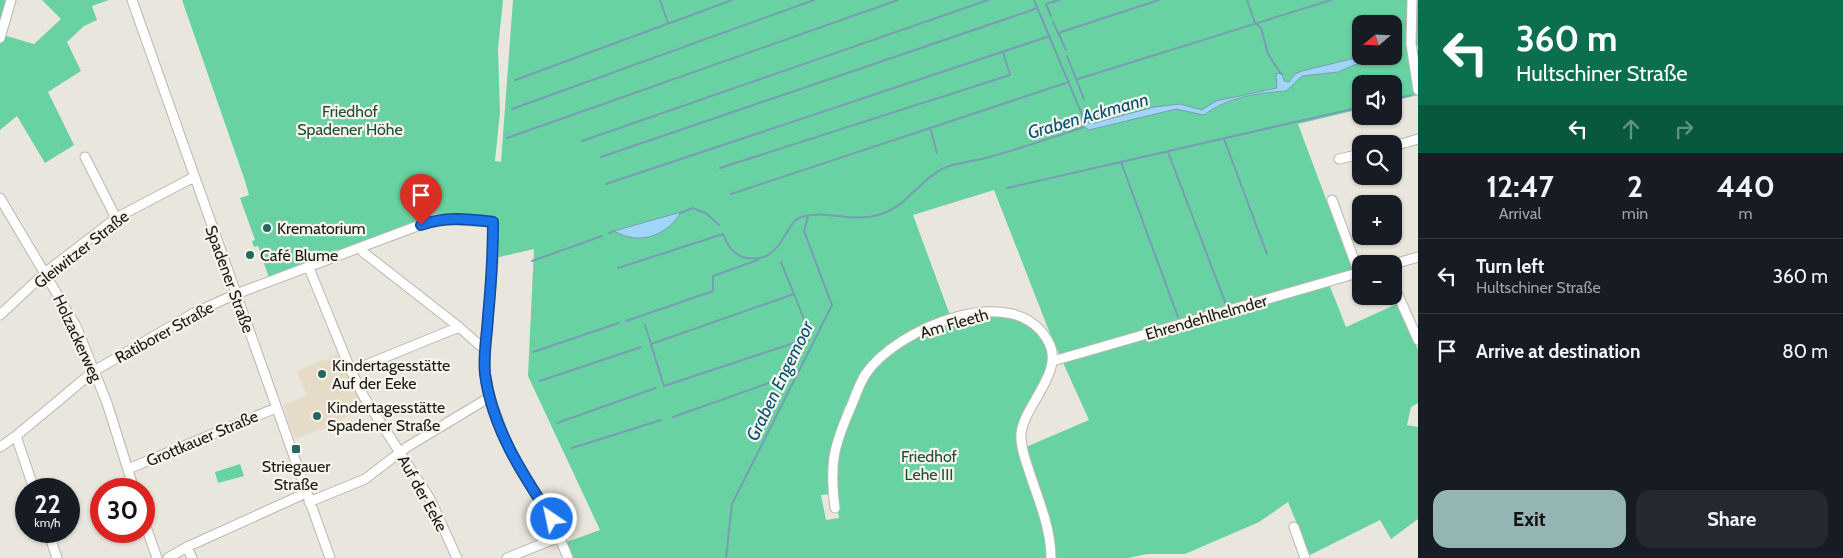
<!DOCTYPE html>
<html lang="en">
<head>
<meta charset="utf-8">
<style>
  body { margin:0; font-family:Cabin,sans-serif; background:#242831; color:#f1f3f6; height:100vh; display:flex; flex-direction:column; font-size:19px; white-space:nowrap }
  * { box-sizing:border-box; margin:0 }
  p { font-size:16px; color:#9ea1a6 }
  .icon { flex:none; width:28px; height:28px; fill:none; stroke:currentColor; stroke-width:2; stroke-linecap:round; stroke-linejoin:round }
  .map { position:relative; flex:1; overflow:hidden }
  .details { display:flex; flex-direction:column; background:#171b24; width:425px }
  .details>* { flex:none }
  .banner { background:#0b6e4f; color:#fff; overflow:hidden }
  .needle { width:32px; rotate:251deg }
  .buttons { position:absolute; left:1352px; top:15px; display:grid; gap:10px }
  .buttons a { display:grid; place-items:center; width:50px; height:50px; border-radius:10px; background:#171b24; box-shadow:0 1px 4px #0004; font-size:25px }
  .speed { position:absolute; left:15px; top:478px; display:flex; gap:10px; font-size:25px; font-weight:700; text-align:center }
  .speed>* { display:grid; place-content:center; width:65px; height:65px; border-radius:50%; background:#171b24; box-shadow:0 1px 4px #0004; line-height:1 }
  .speed small { font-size:12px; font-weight:400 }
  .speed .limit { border:8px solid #d22; background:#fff; color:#111 }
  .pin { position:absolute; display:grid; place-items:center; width:42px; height:42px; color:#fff; margin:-51px -21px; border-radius:50% 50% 50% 0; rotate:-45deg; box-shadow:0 0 5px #0007 }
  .pin .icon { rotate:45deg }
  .me { position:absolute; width:55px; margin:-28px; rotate:326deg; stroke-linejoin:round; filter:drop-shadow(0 0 4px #0008) }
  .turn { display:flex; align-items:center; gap:18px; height:105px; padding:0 15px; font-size:22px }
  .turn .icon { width:65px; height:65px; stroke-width:2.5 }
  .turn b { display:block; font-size:35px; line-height:42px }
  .lanes { display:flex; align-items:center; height:48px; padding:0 15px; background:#0003; justify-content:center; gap:25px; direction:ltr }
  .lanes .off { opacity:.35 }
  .eta { display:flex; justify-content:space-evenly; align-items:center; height:85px; text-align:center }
  .eta b { font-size:30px; font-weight:800; line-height:35px }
  .cta { display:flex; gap:10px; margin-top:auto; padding:10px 15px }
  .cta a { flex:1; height:58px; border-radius:15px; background:#94b5b3; color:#111; font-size:20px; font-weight:800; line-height:58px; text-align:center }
  .cta a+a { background:#242831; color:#f1f3f6 }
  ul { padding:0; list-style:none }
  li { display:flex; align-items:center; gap:15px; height:75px; padding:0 15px; border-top:1px solid #363941 }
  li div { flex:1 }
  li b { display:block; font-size:19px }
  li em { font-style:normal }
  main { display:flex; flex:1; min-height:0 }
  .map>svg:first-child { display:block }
  .education { fill:#e6dbc7 }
  .green { fill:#68d2a2; fill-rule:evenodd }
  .water { fill:#a1d5f8; stroke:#789db4 }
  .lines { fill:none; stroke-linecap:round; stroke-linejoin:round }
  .stream { stroke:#789db4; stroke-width:2 }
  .minor-casing { stroke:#bab7af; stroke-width:11 }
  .minor { stroke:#fff; stroke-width:9 }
  .route-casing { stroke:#114b97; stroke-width:12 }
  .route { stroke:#1a73e8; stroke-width:9 }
  .poi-dot { fill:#226a61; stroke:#f6f4eb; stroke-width:2 }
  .labels { text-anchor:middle; stroke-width:4.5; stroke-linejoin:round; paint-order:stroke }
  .park-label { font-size:16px; fill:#1f4c38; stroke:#f6f4eb }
  .poi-label { font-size:16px; fill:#1a1916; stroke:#f6f4eb; text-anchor:start }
  .street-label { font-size:16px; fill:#1a1916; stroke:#f6f4eb }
  .water-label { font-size:18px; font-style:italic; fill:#015075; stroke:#f6f4eb }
</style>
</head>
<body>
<main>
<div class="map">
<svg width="1418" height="558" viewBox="0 0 1418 558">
  <rect width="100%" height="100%" fill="#e9e6dd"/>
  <path class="education" d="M338,354l10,22 17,30 -34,20 -36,13 -12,-34 24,-9 -10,-25z"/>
  <path class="green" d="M0,0h13l-10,35 31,9 27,-25 -19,-19h67l-17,6 5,14 -13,6 -17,16 14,29 -33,21 26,53 -29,18 -28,-47 -17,14z
    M182,0h321l-5,49 2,63 -5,49 6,1 12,-162h905v46l-5,1v4l5,-1v45l-24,6v-17h-33v25l-63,15 57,153 -26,7 17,43 51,-23 21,46v53l-7,4 -4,18 11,2v92l-27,20 -11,-19 -70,35 -22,-53 -29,20 -74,32h-38l-19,4h-75l-7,-42 -20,-69 63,-27 -38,-84 -57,-146 -81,25 38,103c-23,7 -44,14 -63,28 -39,31 -63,99 -58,148l-9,1 5,25 13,-2c-2,-17 -7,-36 -6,-53 2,-27 21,-68 36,-91 24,-36 90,-64 133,-60 11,1 22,8 30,15 7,5 14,12 16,20 8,27 -26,57 -29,85 -2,14 5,30 10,43 9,26 20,53 20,81h-478l-7,-15 36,-13 -72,-154 6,-127 -39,9 1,-39 -62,-3 -165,62 -11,-32 -4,1 -2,-6 3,-1 -15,-42 9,-3 -5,-17zM1361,24h33v32h-33z
    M240,464l4,12 -26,7 -3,-11z"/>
  <path class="water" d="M1363,56h29l-38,9 -16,7 -36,4 -16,15c-28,2 -59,6 -82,24l-28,-6 -87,21 -7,-5 -1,-7 3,-2 4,7h6l60,-16 26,-3 22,6 14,-9 61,-13 -1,-14 6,-1 2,8 5,1 6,-8 7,-3z
    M681,212c-14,24 -42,34 -67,19z"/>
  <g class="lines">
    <path class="stream" d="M660,0l8,23
      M1034,0l49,117
      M1247,0l8,23 6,5 7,26 13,20
      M1051,16l-5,-12 13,-4
      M1053,22l13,28
      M1059,35l2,-3 98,-32
      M1067,56l17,43
      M1078,79l253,-79
      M515,80l217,-80
      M1394,99l17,-4
      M512,109l302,-109
      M930,127l7,26
      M507,138l391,-138
      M1224,139l43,115
      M582,141l406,-141
      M1168,152l59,155
      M601,157l437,-149
      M1121,162l57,155
      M720,168l290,-93 -7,-23
      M606,184l444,-148
      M1007,188l354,-81
      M731,194l338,-112
      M680,213l13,-5 14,6 12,11
      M609,233l5,-2
      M532,261l70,-25
      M781,262l23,57
      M618,268l105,-34c6,17 17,27 36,24 23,-3 28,-37 42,-41 25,-8 51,6 77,-2 28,-7 40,-34 64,-46 14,-7 29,-7 44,-11 33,-9 65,-20 98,-31
      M626,321l87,-30v-15l45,-16
      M645,325l19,61 139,-46
      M651,344l143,-50
      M533,352l86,-29
      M540,381l101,-34
      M673,417l96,-34
      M557,423l99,-35
      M572,448l89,-28
      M726,558l6,-54 100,-199 -28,-74 4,-15"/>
    <defs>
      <path id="minor" d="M132,0l198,558
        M1412,0l-1,44 7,46
        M0,38l11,-38
        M1394,146l24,-7
        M85,157l31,61
        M1339,159l22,-5
        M0,198l76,128 31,77 27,86
        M1332,200l27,73
        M361,248l2,4 96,75 26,23
        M1394,264l24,-7
        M309,268l42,103 13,26 66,102 27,59
        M1394,286l24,54
        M0,315l46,-43 70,-54 78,-41
        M1053,361l308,-89
        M351,371l108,-44
        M16,436l18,53
        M0,447l16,-11 78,-65 100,-58 42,-19 200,-75 57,3v40l-8,88v24l5,23 13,37 17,36 32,49 16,39
        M128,469l148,-61
        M309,502l56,-23 42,-32 83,-50
        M835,508c-6,-46 -1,-63 18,-106 3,-8 7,-19 12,-27 30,-46 151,-98 184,-32 15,29 -24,61 -28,90 -1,14 5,28 9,41 9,27 21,55 21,84
        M144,521l13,37
        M1294,527l11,31
        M48,531l9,27
        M187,547l5,11
        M168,558l19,-11 119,-54
        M507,558l52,-21"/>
    </defs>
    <use href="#minor" class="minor-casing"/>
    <use href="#minor" class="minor"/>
  </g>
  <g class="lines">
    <defs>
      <path id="route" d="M421,225c24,-9 47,-6 72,-3 0,32 -2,63 -5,95 -1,19 -5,38 -3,57 7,54 38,101 67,145"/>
    </defs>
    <use href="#route" class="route-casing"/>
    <use href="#route" class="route"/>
  </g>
  <g class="poi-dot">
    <circle cx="267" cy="228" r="5"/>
    <circle cx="250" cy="255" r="5"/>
    <circle cx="322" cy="374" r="5"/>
    <circle cx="317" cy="416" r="5"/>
    <rect x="291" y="444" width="10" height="10" rx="2.5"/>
  </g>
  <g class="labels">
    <g class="park-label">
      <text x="350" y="117">Friedhof<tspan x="350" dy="18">Spadener Höhe</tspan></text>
      <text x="929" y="462">Friedhof<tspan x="929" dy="18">Lehe III</tspan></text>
    </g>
    <g class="poi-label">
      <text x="277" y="234">Krematorium</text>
      <text x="260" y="261">Café Blume</text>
      <text x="332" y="371">Kindertagesstätte<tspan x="332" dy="18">Auf der Eeke</tspan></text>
      <text x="327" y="413">Kindertagesstätte<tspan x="327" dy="18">Spadener Straße</tspan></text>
      <text x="296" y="472" text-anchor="middle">Striegauer<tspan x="296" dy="18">Straße</tspan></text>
    </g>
    <g class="street-label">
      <text transform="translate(81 249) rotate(-38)" y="6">Gleiwitzer Straße</text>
      <text transform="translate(230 279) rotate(70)" y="6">Spadener Straße</text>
      <text transform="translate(1206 317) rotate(-16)" y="6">Ehrendehlhelmder</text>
      <text transform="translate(954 323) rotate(-16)" y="6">Am Fleeth</text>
      <text transform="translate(164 332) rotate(-29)" y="6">Ratiborer Straße</text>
      <text transform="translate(78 338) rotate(65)" y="6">Holzackerweg</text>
      <text transform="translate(202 438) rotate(-23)" y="6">Grottkauer Straße</text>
      <text transform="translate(423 493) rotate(61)" y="6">Auf der Eeke</text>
    </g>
    <g class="water-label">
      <text transform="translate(1088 116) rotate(-16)" y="6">Graben Ackmann</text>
      <text transform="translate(780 381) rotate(-64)" y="6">Graben Engemoor</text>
    </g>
  </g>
</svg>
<div class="buttons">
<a><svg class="needle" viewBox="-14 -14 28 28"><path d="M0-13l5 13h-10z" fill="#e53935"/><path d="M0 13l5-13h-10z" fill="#9ea1a6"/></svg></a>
<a><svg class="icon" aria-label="sound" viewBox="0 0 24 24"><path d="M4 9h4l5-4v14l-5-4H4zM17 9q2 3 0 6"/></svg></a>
<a><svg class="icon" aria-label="search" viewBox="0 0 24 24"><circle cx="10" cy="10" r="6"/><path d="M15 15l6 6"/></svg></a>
<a>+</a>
<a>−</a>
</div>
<div class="speed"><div>22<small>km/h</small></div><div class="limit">30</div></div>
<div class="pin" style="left:421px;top:225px;background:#d93025"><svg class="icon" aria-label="arrive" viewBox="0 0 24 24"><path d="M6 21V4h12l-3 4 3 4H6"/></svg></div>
<svg class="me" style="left:552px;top:519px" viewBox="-20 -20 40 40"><circle r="17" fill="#1a73e8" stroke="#fff" stroke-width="3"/><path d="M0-11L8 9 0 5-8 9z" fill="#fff"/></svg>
</div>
<section class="details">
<div class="banner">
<div class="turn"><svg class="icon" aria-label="left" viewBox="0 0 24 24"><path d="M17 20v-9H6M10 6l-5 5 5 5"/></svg><div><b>360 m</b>Hultschiner Straße</div></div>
<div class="lanes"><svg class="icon" aria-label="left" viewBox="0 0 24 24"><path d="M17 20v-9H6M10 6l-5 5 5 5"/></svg><svg class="icon off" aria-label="ahead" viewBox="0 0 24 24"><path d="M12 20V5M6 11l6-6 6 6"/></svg><svg class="icon off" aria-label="right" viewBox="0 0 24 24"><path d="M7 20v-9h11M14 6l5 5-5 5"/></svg></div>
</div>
<div class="eta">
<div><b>12:47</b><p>Arrival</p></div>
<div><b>2</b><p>min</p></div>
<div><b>440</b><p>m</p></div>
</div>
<ul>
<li><svg class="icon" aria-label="left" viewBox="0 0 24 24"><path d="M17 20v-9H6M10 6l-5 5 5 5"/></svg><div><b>Turn left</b><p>Hultschiner Straße</p></div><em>360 m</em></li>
<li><svg class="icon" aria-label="arrive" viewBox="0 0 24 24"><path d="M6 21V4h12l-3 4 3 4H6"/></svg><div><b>Arrive at destination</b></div><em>80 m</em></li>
</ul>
<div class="cta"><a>Exit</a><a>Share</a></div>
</section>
</main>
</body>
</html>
